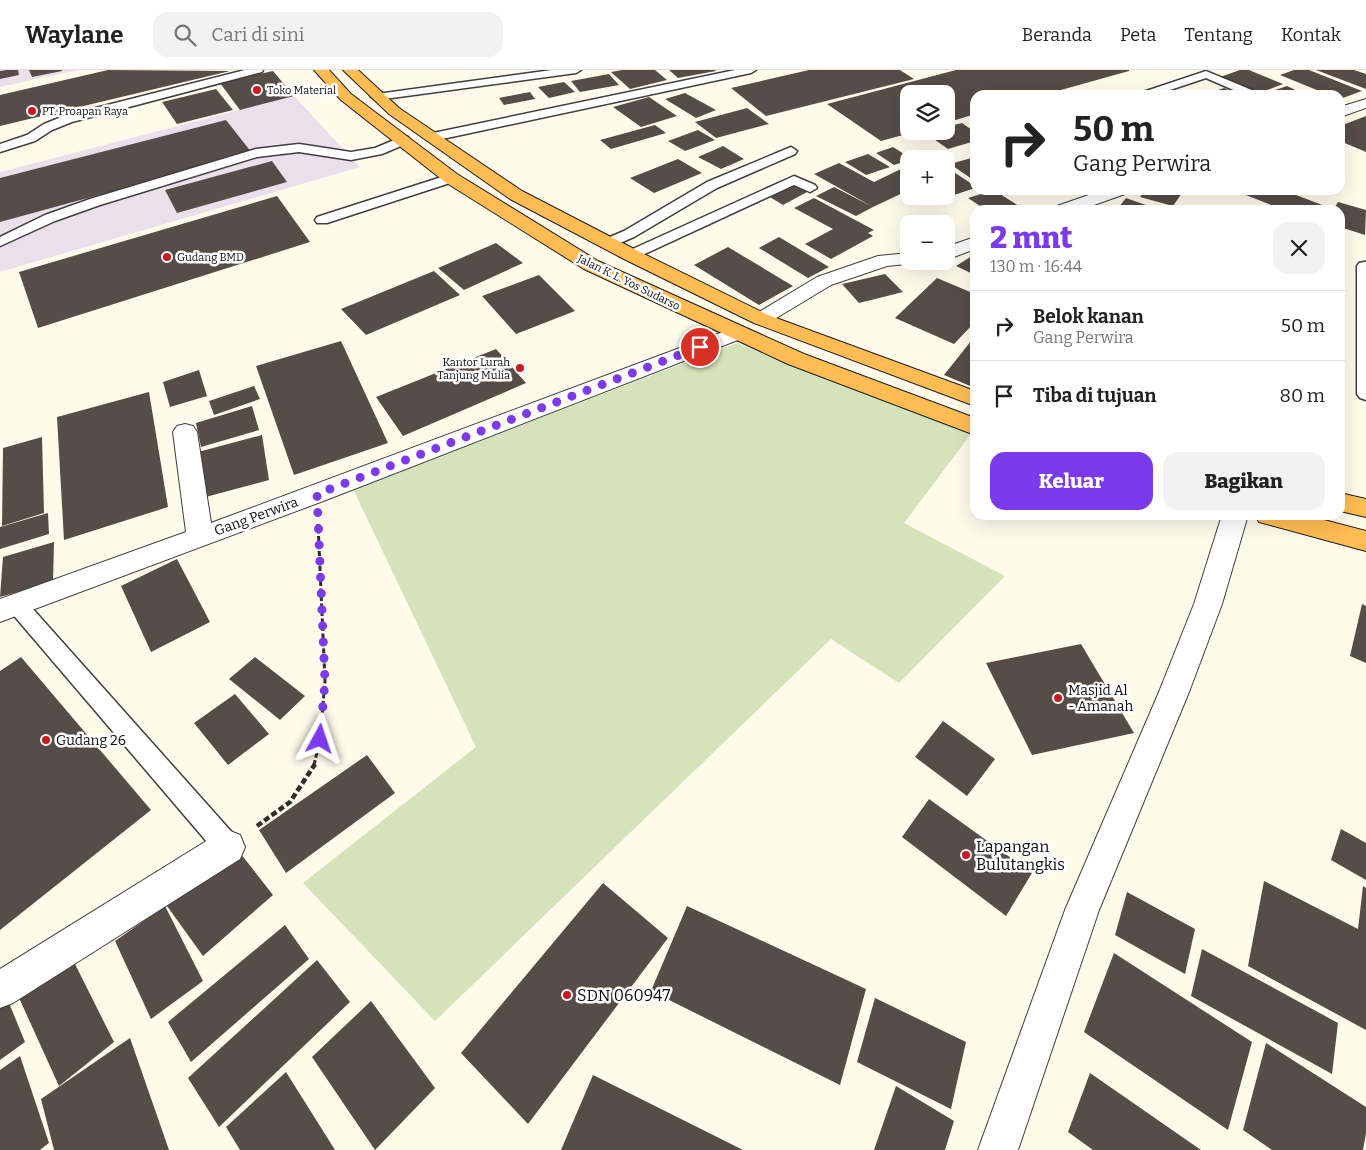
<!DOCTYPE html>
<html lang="id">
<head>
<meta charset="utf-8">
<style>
  body { margin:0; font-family:Bitter,serif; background:#f2f2f2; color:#222; height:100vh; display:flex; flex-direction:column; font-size:19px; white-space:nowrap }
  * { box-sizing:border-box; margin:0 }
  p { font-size:16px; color:#767676 }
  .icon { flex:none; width:28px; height:28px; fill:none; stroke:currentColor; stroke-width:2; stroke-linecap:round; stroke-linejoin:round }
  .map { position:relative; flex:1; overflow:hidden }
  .panel { position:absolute; left:970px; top:135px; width:375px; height:315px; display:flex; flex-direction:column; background:#fff; border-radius:15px; box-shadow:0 5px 20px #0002 }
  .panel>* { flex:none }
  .banner { position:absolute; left:970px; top:20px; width:375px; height:105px; border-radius:15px; box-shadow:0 5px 20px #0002; background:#fff; color:#222; overflow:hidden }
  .fabs { position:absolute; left:900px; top:15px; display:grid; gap:10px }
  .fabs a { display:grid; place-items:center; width:55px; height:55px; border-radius:10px; background:#fff; box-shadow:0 5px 20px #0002; font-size:25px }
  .pin { position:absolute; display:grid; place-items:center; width:42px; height:42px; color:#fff; margin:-21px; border:2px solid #fff; border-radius:50%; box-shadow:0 1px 5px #0007 }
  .me { position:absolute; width:55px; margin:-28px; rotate:5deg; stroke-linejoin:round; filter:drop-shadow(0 0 4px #0008) }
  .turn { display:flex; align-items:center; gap:18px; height:105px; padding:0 20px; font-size:22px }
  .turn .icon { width:65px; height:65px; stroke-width:2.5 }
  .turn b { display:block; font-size:35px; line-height:42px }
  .round { display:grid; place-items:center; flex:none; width:52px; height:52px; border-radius:15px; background:#f2f2f2 }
  .overview { display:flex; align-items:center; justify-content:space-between; height:85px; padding:0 20px }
  h1 { font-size:30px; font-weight:800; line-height:38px; color:#7c3aed }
  .action { display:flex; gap:10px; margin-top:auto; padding:10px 20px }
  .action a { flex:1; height:58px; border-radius:15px; background:#7c3aed; color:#fff; font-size:20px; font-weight:800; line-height:58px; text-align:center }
  .action a+a { background:#f2f2f2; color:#222 }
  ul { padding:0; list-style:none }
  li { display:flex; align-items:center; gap:15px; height:70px; padding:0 20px; border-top:1px solid #e0e0e0 }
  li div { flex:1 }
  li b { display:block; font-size:19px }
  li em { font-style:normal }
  header { display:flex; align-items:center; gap:30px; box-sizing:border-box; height:70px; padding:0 25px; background:#fff; border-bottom:1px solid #e0e0e0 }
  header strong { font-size:24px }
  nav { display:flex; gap:28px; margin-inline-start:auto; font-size:18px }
  .search { width:350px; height:45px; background:#f2f2f2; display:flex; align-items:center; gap:12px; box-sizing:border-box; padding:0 18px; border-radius:15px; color:#767676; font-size:19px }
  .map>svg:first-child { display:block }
  .industrial { fill:#ebdfec }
  .cemetery { fill:#d5e3bb }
  .building { fill:#564d48 }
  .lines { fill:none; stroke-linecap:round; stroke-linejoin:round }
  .service-casing { stroke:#3f3f3f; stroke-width:3 }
  .minor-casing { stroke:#3f3f3f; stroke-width:2 }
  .trunk-casing { stroke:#1d1d1d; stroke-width:2 }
  .path-far1 { stroke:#2e2e2e; stroke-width:3; stroke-dasharray:5 2.5; stroke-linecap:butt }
  .path { stroke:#2e2e2e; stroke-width:4.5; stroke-dasharray:6 3; stroke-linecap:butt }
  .service { fill:#fff; fill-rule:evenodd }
  .minor { fill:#fff; fill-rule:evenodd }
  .trunk { fill:#ffbc52; fill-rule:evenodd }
  .route { stroke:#7c3aed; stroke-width:9; stroke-dasharray:0 16.2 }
  .poi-dot { fill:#c81920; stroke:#fff; stroke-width:2 }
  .labels { text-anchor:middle; stroke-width:5; stroke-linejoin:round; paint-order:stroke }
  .far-poi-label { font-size:11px; fill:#0c0c0c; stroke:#fff; text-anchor:start }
  .far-street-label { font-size:11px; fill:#0c0c0c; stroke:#fff }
  .street-label { font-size:14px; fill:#0c0c0c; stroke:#fff }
  .poi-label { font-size:14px; fill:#0c0c0c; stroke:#fff; text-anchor:start }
  .near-poi-label { font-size:16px; fill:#0c0c0c; stroke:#fff; text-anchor:start }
</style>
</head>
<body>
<header>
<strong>Waylane</strong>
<div class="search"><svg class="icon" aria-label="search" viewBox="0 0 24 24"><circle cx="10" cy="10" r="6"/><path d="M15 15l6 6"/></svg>Cari di sini</div>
<nav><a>Beranda</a><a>Peta</a><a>Tentang</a><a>Kontak</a></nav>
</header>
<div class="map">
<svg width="1366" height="1080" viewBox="0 0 1366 1080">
  <rect width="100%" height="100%" fill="#fffbeb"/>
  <path class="industrial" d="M0,0h78l-78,17z
    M294,26l66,71 -360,105v-100z"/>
  <path class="cemetery" d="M737,273l234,91 -67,89 101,53 -106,107 -68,-44 -396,382 -132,-138 173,-136 -123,-258z"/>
  <path class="building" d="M7,0h11l1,5 -19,4v-8z
    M29,0h33v1l-30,6z
    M108,0l122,1 -230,55v-31z
    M622,0h33l12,10 -37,9 -19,-17z
    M669,0h46l1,1 -38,7z
    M809,0h91l14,9 -148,37 -35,-28z
    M956,0h173v1l-86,24h-68v19l-29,9v-29h-37v37l5,1 -33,9 -54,-37z
    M1240,0h9l34,14 -24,9 -39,-16z
    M1294,0h15l53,21 -22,8v-4h-11l-49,-20z
    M1316,0h38l12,4v15z
    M273,1l21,25 -54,14 -20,-27z
    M609,4l10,11 -39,7 -9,-11z
    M564,12l11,10 -26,6 -11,-11z
    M1287,16l19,9 -43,-1z
    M1224,18l15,7h-36z
    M216,19l17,21 -56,14 -15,-22z
    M530,22l5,7 -31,6 -5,-7z
    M685,23l31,17 -20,8 -31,-19z
    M649,27l28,19 -36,11 -28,-20z
    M747,38l22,16 -53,14 -21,-16z
    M1366,46v36l-26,-11v-15z
    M226,50l26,33 -252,69v-44z
    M962,53l13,9v9l-27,8 -24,-17 22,-1v-4z
    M655,55l11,8 -55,16 -11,-9z
    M698,60l17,10 -30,11 -17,-10z
    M723,76l21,13 -23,10 -23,-12z
    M893,77l19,12 -18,6 -18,-12z
    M868,84l22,13 -24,8 -21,-13z
    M975,87v24l-25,-17z
    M678,89l24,14 -48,20 -24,-15z
    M272,91l15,21 -110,31 -12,-23z
    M839,93l35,19 27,-13 8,4v17l-36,17 -59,-33z
    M946,97l29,19v2l-24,8 -5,-4z
    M793,114l16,7 -26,14 -15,-9z
    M834,117l39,20 -17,9 -40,-20z
    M994,120l31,20h-39l-18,-12z
    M1144,120h27l11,3 -9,13 -33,-9z
    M1233,120h50l47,18 -3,2h-43z
    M277,126l33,46 -272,86 -19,-56z
    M814,128l60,32 -6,3 5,3 -42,23 -26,-15 28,-15 -39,-21z
    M1126,128l34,12h-33l-8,-3z
    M1338,132l28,8 -1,25 -25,-8v-17h-7z
    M779,167l50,30 -21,11 -49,-30z
    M496,173l27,20 -59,27 -26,-22z
    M728,177l65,39 -34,19 -65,-40z
    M975,184v21l-19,-9z
    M434,201l26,24 -94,40 -25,-26z
    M885,204l18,18 -44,11 -17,-19z
    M539,205l36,36 -59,23 -34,-38z
    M937,208l38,16v28l-21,22 -59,-26z
    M975,266v52l-31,-13z
    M341,271l47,102 -94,32 -38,-109z
    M496,279l30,34 -123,53 -27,-39z
    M199,300l8,26 -37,11 -7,-25z
    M254,316l6,13 -46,16 -5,-14z
    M149,322l19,115 -104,33 -7,-123z
    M252,336l7,24 -58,17 -5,-24z
    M262,365l7,45 -67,18 -4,-46z
    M42,367l2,76 -42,13 1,-78z
    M48,443l1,21 -49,15v-22z
    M54,472l-1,40 -53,15 3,-40z
    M177,489l33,63 -59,30 -30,-66z
    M1362,534l4,2v57l-16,-7z
    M1081,574l53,89 -102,22 -46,-92z
    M21,587l130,153 -151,120v-259z
    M255,587l50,39 -25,24 -51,-41z
    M235,624l34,40 -41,31 -34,-42z
    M943,651l52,38 -28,37 -52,-39z
    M367,685l28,38 -109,80 -27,-43z
    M929,729l103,74 -26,43 -104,-79z
    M1341,759l25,14v37l-35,-20z
    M237,779l36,46 -70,61 -36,-50z
    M1264,811l94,48 5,-43 3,2v142l-118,-64z
    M603,813l65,55 -140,186 -67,-71z
    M1127,822l68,37 -10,45 -70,-39z
    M165,836l38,75 -52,38 -36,-78z
    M687,836l179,83 -26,96 -189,-94z
    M285,855l24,34 -118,103 -23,-40z
    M1202,879l136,74 -6,51 -141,-78z
    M68,880l46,92 -55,44 -44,-97z
    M1114,883l138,89 -24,88 -144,-98z
    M317,890l33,42 -131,125 -31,-49z
    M7,928l18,44 -25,18v-58z
    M875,928l91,44 -15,67 -94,-47z
    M371,931l64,87 -60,62 -63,-93z
    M130,968l39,112h-115l-13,-51z
    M1266,973l100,64v26l-3,17h-91l-29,-20z
    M20,986l29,87 -9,7h-40v-80z
    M286,1002l49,78h-95l-14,-23z
    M1090,1003l111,77h-108l-25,-18z
    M593,1005l150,75h-182z
    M896,1016l58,35 -9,29h-71z"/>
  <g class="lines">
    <defs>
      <path id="service" d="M245,0h18l-1,2 -190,50 -20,8 -17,11 -35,11v-8l27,-9 17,-11 20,-8z
        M552,0h29l-5,3 -199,27 -6,-3 6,-3z
        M735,0h21l-5,3 -318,68 -6,-4 6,-4z
        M1206,1l53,22 2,2h-16l-39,-17 -51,17h-17l2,-2z
        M404,66l4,1 2,3 -2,3 -26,11 -31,6 -52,-8 -42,5 -157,48 -45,16 -55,25v-9l45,-22 45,-16 166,-50 43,-5 52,8 24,-4z
        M791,77l6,4 -2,3 -78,34 -83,49 -21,9h-10l-2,-3 2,-3 21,-9 83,-49z
        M451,104l5,1 1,3 -1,3 -129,42h-10l-2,-3 2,-3z
        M794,106l21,9 2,3 -7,4 -16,-7 -158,73h-10l-2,-3 2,-3z
        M1364,192h2v138l-6,-2 -3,-4v-128l2,-3z
        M17,526l7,3 213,239 4,9 -4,9 -9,4 -9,-4 -209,-245 -4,-6 4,-6z"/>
      <path id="minor" d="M1366,29v9l-26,9v-10z
        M1103,120h25l-3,4 -45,16h-26l3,-4z
        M975,167v12l-29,11v-13z
        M909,183v8h8l-1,2 -29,3 -56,19 -63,38 -7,2 -7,-2 -3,-4 3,-4 63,-38 61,-21z
        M736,257l7,1 3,5 -3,5 -417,162 -326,122v-23l186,-67 -13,-100 4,-6 8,-2 8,2 4,6 14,91z
        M1222,445h26l-26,89 -33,88 -90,218 -81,240h-40l87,-240 94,-218 35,-88z
        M228,760l12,5 5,12 -5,12 -227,144 -13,5v-39l216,-134z"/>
      <path id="trunk" d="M314,0h15l22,24 106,80 141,87 206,93 171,64v17l-187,-71 -204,-95 -139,-87 -104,-82z
        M343,0h15l41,38 123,83 116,60 130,64 207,76v15l-221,-83 -130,-64 -114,-60 -121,-85z
        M1340,423l26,6v18l-26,-6z
        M1255,445h50l61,16v20l-107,-29z"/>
    </defs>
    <use href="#service" class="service-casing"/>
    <use href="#minor" class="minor-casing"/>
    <use href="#trunk" class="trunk-casing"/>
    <path class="path-far1" d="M314,695l6,-26 5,-58 -7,-157"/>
    <path class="path" d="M257,756l33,-24 25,-38"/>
    <use href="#service" class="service"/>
    <use href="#minor" class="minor"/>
    <use href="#trunk" class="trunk"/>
  </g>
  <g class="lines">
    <path class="route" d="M320,669l5,-57 -8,-188 383,-147"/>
  </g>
  <g class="poi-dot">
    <circle cx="257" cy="20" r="5"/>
    <circle cx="32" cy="41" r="5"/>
    <circle cx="167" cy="187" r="5"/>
    <circle cx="520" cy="298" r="5"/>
    <circle cx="1058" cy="628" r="5"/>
    <circle cx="46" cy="670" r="5"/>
    <circle cx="966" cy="785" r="5"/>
    <circle cx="567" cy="925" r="5"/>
  </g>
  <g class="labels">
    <g class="far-poi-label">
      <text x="267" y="24">Toko Material</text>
      <text x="42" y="45">PT. Proapan Raya</text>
      <text x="177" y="191">Gudang BMD</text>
      <text x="510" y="296" text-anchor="end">Kantor Lurah<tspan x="510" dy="13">Tanjung Mulia</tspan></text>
    </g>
    <g class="far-street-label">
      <text transform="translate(629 212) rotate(26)" y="4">Jalan K. L. Yos Sudarso</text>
    </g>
    <g class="street-label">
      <text transform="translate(256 446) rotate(-20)" y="5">Gang Perwira</text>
    </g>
    <g class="poi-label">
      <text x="1068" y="625">Masjid Al<tspan x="1068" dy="16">- Amanah</tspan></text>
      <text x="56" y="675">Gudang 26</text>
    </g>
    <g class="near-poi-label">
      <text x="976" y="782">Lapangan<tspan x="976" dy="18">Bulutangkis</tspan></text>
      <text x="577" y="931">SDN 060947</text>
    </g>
  </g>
</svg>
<div class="fabs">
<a><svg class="icon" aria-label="layers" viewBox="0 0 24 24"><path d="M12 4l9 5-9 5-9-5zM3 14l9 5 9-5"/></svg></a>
<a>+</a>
<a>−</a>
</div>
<div class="pin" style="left:700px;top:277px;background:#d93025"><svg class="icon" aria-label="arrive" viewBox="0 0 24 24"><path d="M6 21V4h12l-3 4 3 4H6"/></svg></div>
<svg class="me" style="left:320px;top:669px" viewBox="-20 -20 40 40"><path d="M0-17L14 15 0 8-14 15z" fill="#7c3aed" stroke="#fff" stroke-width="4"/></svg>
<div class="banner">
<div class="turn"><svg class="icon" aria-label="right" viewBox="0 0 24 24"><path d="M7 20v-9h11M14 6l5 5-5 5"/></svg><div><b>50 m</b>Gang Perwira</div></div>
</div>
<section class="panel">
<div class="overview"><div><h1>2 mnt</h1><p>130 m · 16:44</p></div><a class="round"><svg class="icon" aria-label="close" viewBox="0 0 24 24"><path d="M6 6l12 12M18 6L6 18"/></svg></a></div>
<ul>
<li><svg class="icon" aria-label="right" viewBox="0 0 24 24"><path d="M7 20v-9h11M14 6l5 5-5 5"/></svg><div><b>Belok kanan</b><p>Gang Perwira</p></div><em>50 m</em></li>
<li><svg class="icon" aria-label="arrive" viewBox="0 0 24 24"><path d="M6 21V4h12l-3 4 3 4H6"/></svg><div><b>Tiba di tujuan</b></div><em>80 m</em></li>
</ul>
<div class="action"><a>Keluar</a><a>Bagikan</a></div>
</section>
</div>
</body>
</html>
